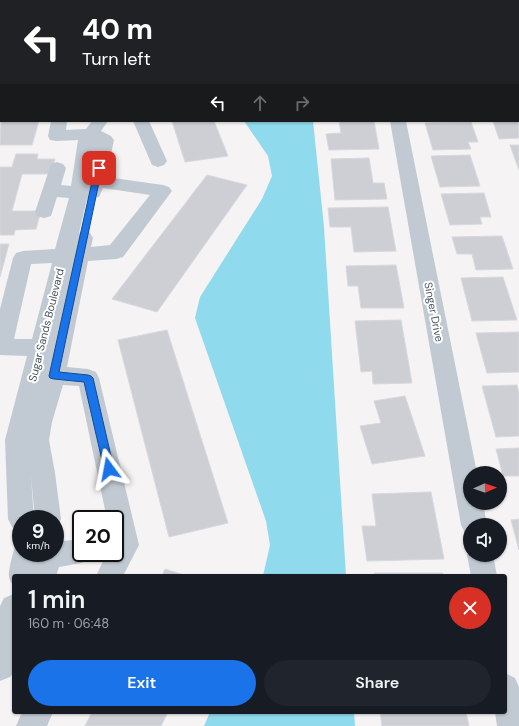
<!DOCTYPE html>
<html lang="en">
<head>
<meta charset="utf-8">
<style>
  body { margin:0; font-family:"DM Sans",sans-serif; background:#20242c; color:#f1f3f6; height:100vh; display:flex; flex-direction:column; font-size:15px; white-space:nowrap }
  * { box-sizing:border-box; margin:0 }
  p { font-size:13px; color:#9ea1a6 }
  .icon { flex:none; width:22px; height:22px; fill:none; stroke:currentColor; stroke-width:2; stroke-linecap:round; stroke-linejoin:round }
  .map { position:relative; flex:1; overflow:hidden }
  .sheet { position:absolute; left:12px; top:574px; width:495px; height:140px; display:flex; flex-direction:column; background:#171b24; border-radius:4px; box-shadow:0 1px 3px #0004 }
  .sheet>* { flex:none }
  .top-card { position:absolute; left:0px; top:0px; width:519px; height:122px; box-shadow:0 1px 3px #0004; background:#202124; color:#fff; overflow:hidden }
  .needle { width:26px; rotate:88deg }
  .buttons { position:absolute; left:463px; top:466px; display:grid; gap:8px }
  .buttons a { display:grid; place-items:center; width:44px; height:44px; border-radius:50%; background:#171b24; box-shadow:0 1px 3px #0004; font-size:20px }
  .speed { position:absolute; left:12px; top:510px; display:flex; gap:8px; font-size:20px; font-weight:700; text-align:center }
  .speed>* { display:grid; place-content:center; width:52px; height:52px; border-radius:50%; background:#171b24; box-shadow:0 1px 3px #0004; line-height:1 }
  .speed small { font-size:10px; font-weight:400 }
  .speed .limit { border:2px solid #111; border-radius:6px; background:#fff; color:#111 }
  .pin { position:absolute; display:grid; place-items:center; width:34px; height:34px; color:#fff; margin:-17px; border-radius:8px; box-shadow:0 2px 6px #0006 }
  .me { position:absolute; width:44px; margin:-22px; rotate:347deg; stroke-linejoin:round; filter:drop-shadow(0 0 3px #0008) }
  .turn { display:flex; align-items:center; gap:14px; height:84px; padding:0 16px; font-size:18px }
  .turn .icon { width:52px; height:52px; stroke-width:2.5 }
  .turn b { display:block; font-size:28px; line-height:34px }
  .lanes { display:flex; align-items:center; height:38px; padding:0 16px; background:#0003; justify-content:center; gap:20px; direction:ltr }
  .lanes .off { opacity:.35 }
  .round { display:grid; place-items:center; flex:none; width:42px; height:42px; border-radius:21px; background:#20242c }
  .overview { display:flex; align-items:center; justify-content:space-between; height:68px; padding:0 16px }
  h1 { font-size:24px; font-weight:600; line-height:30px }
  .primary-button { display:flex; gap:8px; margin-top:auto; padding:8px 16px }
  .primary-button a { flex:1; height:46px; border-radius:24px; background:#1a73e8; color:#fff; font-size:16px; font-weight:600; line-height:46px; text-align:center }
  .primary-button a+a { background:#20242c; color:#f1f3f6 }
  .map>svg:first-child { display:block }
  .water { fill:#90daee }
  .building { fill:#cdcfd5; stroke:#d7d9de }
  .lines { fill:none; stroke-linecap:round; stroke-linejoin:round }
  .minor { fill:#c1cad2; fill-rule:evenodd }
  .route { fill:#1a73e8; stroke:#114b97 }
  .labels { text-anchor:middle; stroke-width:4; stroke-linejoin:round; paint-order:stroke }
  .street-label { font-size:11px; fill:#4a5661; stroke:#fff }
</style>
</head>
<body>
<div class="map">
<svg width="519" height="726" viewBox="0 0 519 726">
  <rect width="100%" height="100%" fill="#f5f3f3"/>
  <path class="water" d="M0,0h87l-86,1 -1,83z
    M244,121h69l11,106 22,349h-83l7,-31 -4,-24 -71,-203 5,-21 62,-98 10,-23 -4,-20z
    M210,712h144l1,14h-151z"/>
  <path class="building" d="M317,0h38l1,1h-39z
    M518,113l1,25 -20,1 -6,-18h25z
    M1,118v3h38l-7,24h-32z
    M172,121h42l14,35 -43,6z
    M339,121h35l5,28 -50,1 -3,-16 15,-1z
    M471,122l7,20h-10l3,7 -38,1 -8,-27z
    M510,145h9v25z
    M16,154h22l-1,5h18l-4,15h-29l-10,37h29l-5,18 -21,1 -1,5h-14v-68h12z
    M470,155l10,31 -40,1 -9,-31z
    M369,158l4,25h11l3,16 -52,1 -4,-41z
    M207,175l40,10 -90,127 -45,-13z
    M484,193l7,24h-11l2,7 -32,1 -9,-31z
    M388,207l8,44 -42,1 -3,-25h-21l-2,-19z
    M502,236l11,33 -37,1 -4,-16h-15l-5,-17z
    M0,244h9l-9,33z
    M396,265l8,43h-43l-3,-22h-10l-2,-20z
    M503,277l14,43 -45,1 -11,-43z
    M401,320l11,63 -39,1 -1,-13 -11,1 -6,-51z
    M167,330l61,193 -59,14 -51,-197z
    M519,332v40l-32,1 -11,-40z
    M517,385l2,8v43l-23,1 -14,-51z
    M405,396l20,60 -53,8 -12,-38 21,-3 -7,-22z
    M519,448v28h-16l-7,-27z
    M431,492l13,67 -77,2 -5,-35h14l-4,-32z
    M519,519v31l-8,-30z
    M165,569l22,7h-25z
    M374,573h69v3h-68z
    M92,712h76l-7,14h-76z
    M380,712h86l3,14h-87z"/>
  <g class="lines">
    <path class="minor" d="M432,0h27l-28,1z
      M495,0h16l1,1h-16z
      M518,13h1v10h-1z
      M51,121h16l-1,9 20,-1 6,-8h16l-7,10 10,5 3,4 -8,37 57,8 6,2 3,4 -49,66 -7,2 -28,2 -21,106 21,2 8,3 3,6 40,167 -16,31h-27l10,-21 -1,-2h10v-34h-8l-28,-133 -16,-1 -11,37 -3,18 6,33 6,46 -4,8 -2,1v-9h-20l-4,-43 3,43h-13v12l-9,-4 -4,-8 -3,-79 22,-84 -27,-1v-46l13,-51 3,-5 7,-2 32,-2 14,-51 -12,-1 -6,19 -7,2 -7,-2 -2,-4 16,-48 6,-2 6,2 3,4 -5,17 10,1 7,-46 -22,1 -6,-1 -2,-4zM103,188l47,7 -40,50 -19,2 2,-9 -3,-5 -7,-2 -4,2 8,-34 12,-2zM52,263l-20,76h-18l17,-75z
      M133,121h16l18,40 -3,4 -6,2 -6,-2z
      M390,121h16l71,352h-7v30h13l4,22h-17v10l-5,-2 -4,-8z
      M81,539v14h12l-3,7 -9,3 -22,4 -3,9h-42v10l-1,-1c-2,-2 -4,-6 -4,-9 -1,-4 5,-28 7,-32l5,-2v11h34v-11z
      M470,548v7h23l4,21h-26l-4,-21z
      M14,594v78l-4,5 -10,4v-75l4,-8z
      M505,673l10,5 4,9v39h-22l-2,-14h10z
      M22,712h31l-6,14h-31z"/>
  </g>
  <path class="route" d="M99,165l3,3 -43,204 29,3 3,1 2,2 21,91 -2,3 -3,2 -4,-2 -1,-3 -20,-87 -30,-3 -4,-1 -1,-2 46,-208z"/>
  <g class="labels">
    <g class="street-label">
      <text transform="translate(434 312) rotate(79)" y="4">Singer Drive</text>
      <text transform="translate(46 325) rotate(-76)" y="4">Sugar Sands Boulevard</text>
    </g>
  </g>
</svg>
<div class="buttons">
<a><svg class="needle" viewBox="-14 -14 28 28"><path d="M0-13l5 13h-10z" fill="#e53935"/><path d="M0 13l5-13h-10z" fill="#9ea1a6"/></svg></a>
<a><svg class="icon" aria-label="sound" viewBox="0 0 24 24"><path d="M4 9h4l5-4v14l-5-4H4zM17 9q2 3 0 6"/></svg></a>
</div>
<div class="speed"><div>9<small>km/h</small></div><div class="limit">20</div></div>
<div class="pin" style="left:99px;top:168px;background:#d93025"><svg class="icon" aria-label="arrive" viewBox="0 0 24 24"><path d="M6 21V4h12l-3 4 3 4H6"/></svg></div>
<svg class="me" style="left:109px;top:469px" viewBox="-20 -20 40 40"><path d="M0-17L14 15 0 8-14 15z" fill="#1a73e8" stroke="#fff" stroke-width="4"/></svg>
<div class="top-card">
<div class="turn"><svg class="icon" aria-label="left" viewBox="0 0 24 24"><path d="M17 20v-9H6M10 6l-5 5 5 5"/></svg><div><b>40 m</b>Turn left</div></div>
<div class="lanes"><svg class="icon" aria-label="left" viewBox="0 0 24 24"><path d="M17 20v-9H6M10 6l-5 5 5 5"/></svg><svg class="icon off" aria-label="ahead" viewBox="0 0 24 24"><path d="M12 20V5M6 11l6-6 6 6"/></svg><svg class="icon off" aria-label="right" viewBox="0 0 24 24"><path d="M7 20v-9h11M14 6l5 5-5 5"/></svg></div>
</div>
<section class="sheet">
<div class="overview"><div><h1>1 min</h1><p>160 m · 06:48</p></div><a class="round" style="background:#d93025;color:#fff"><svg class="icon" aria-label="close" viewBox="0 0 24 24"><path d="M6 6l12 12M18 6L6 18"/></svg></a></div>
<div class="primary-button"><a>Exit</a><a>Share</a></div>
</section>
</div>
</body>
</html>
